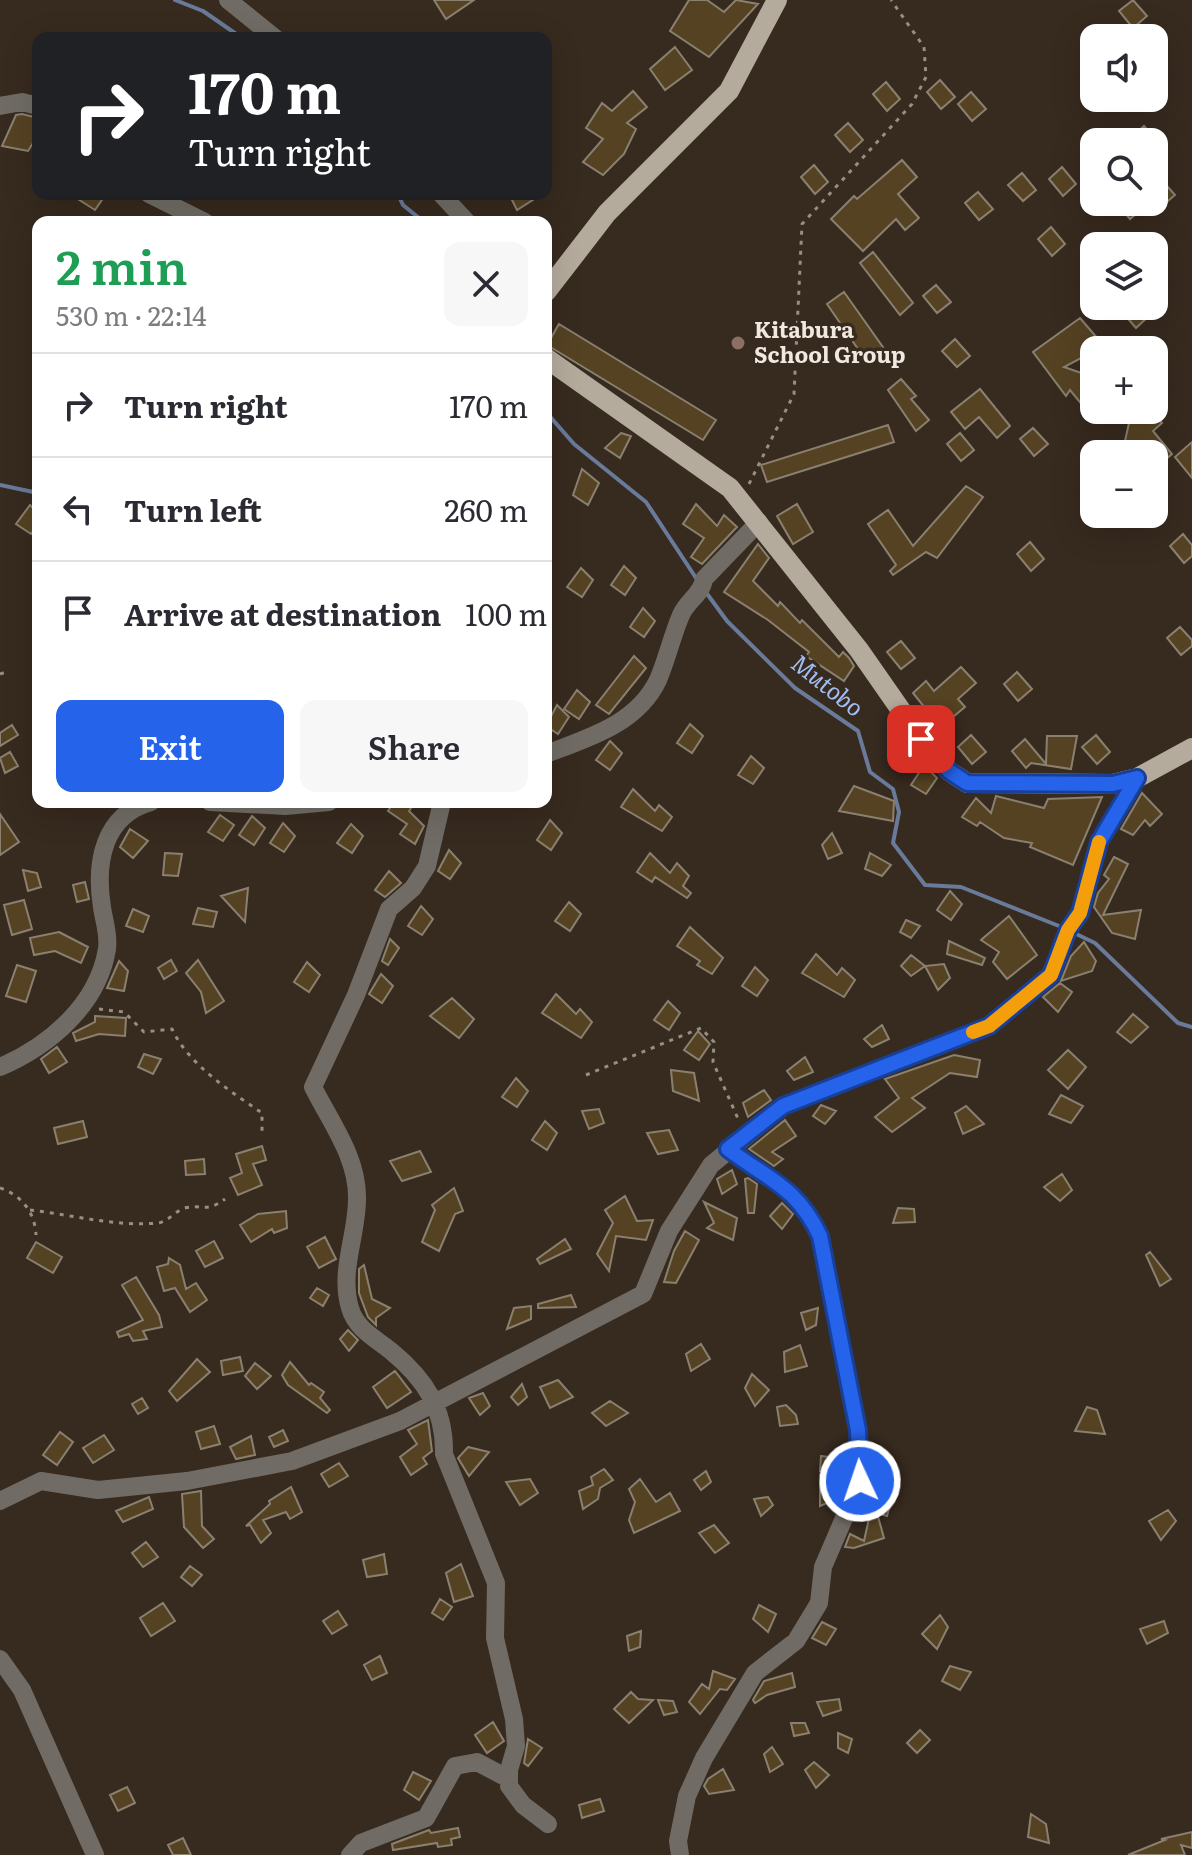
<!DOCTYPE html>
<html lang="en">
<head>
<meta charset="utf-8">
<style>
  body { margin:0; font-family:Literata,serif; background:#f7f7f7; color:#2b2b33; height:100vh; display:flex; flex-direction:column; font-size:30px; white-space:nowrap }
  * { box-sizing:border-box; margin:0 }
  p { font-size:26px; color:#7c7c81 }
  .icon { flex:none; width:44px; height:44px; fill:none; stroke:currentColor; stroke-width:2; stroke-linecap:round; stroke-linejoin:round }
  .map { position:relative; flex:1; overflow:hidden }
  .drawer { position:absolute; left:32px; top:216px; width:520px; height:592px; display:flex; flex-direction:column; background:#fff; border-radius:16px; box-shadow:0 8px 32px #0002 }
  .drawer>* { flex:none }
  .hud { position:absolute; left:32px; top:32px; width:520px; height:168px; border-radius:16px; box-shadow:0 8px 32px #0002; background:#202124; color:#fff; overflow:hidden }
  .fabs { position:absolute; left:1080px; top:24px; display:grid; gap:16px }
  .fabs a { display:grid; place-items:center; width:88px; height:88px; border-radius:16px; background:#fff; box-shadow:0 8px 32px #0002; font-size:40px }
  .pin { position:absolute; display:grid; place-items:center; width:68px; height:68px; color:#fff; margin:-34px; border-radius:16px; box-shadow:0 4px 12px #0006 }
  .me { position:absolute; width:88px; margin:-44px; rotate:357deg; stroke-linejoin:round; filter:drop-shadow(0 0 6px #0008) }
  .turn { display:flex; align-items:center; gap:28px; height:168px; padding:0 24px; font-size:36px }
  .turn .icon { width:104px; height:104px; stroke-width:2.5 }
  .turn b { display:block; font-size:56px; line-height:68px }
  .round { display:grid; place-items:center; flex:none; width:84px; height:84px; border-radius:16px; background:#f7f7f7 }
  .headline { display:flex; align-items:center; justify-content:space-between; height:136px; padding:0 24px }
  h1 { font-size:48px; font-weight:600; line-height:60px; color:#1e9e55 }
  .action { display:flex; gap:16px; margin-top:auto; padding:16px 24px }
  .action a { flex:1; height:92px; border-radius:16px; background:#2563eb; color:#fff; font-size:32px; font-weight:600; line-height:92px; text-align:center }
  .action a+a { background:#f7f7f7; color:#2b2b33 }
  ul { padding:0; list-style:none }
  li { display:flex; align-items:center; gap:24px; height:104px; padding:0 24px; border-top:2px solid #e1e1e2 }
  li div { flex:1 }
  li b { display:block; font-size:30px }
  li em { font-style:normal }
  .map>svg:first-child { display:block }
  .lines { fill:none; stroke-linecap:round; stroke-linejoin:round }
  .stream { stroke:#697a9a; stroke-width:4 }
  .building { fill:#554223; stroke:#8a8070; stroke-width:2 }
  .path { stroke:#988e84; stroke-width:3; stroke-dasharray:4 6; stroke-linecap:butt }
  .minor { stroke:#706c65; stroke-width:18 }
  .major { stroke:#b4ab9c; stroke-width:20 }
  .route-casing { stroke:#184099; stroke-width:20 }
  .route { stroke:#2563eb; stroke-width:14 }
  .slow { stroke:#f59e0b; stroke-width:14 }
  .education-dot { fill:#8d6e63; stroke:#372a1f; stroke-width:3 }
  .labels { text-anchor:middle; stroke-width:7; stroke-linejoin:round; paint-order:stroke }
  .poi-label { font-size:22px; font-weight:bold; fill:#f1e9e1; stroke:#372a1f; text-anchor:start }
  .water-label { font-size:24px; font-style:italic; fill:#a1bef4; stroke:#372a1f }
</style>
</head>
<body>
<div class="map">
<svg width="1192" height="1855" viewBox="0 0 1192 1855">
  <rect width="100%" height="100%" fill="#372a1f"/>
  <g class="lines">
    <path class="stream" d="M175,0l28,11 39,27
      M398,194l5,11 21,17
      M546,412l28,32 72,58 52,79
      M0,485l38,8
      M705,591l22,30 68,67 63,43 12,41 23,17 6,23 -6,31 32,42 36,2 103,41
      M1072,932l23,11 83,80 14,4"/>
  </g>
  <path class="building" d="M434,0h40l-28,19z
    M689,0h18l17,12 12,-12 22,4 -49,53 -39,-26z
    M1133,0l14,16 -14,12 -14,-17z
    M675,47l17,23 -27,20 -15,-21z
    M940,80l15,17 -14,12 -14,-17z
    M886,82l14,17 -13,12 -14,-17z
    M633,91l14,16 -20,16 9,6 -12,25 -21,21 -20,-13 20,-23 -17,-11 16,-25 10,8z
    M971,92l15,17 -14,12 -14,-17z
    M22,114l16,4v17l-10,16 -26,-5 14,-31z
    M848,123l15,17 -13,12 -15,-17z
    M1144,126l14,16h-32z
    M902,160l15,17 -19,17 21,24 -14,12 -9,-11 -33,32 -32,-32 23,-23 3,3z
    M814,165l14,17 -13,12 -14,-17z
    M1062,167l14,17 -13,12 -14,-17z
    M1022,173l14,17 -13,11 -15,-16z
    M1160,178l15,17 -14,12 -7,-9v-14z
    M978,192l15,17 -14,11 -14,-17z
    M70,194h36l-11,16z
    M509,194h33l-25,16z
    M1116,202h34l-20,17z
    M1051,227l14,17 -13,12 -14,-17z
    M873,252l40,51 -13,12 -40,-52z
    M936,285l15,17 -14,11 -14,-17z
    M844,292l41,58 -18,12 -40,-58z
    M1117,306h23l9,10 -13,12z
    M1080,318l24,28 -40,21 20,7 -3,3 13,15v14l-6,6 -18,-22 -4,6 -33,-44z
    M559,324l157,96 -13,20 -156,-95z
    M955,339l15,17 -13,11 -15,-16z
    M901,379l15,17 -5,3 18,21 -13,11 -28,-41z
    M980,389l30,37 -13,12 -18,-21 -14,12 -14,-17z
    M1143,410h8l11,13 -9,8 19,23 -13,11 -5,-11h-44l15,-13 4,-18z
    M888,425l6,17 -127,40 -6,-17z
    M1033,428l15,16 -14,12 -14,-17z
    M621,433l10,3 -11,22 -15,-10z
    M960,433l14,17 -13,11 -14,-17z
    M1192,442v36l-17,-21z
    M582,469l17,14 -11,22 -15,-10z
    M966,486l17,11 -46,61 -11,-6 -33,23 -3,-4 6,-6 -28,-41 20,-14 25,36z
    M696,504l21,22 7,-11 13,12 -35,37 -11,-7 13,-19 -21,-14z
    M797,504l16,28 -20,12 -16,-28z
    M30,505l8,8v11l-7,10 -15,-10z
    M1183,534l9,11v11l-8,7 -14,-17z
    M1030,542l14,17 -13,12 -14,-17z
    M758,544l11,14 -16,23 25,25 2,-4 20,21 2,-3 37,37 4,-5 6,6 5,8 -10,15 -38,-25 3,-4 -41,-32 -44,-28z
    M624,566l12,12 -11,17 -14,-10z
    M581,568l12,12 -11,17 -15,-10z
    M643,608l12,13 -11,16 -14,-10z
    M1180,627l12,13v6l-11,9 -14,-17z
    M901,641l14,17 -14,11 -14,-17z
    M634,656l12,12 -37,46 -13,-9z
    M961,667l15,16 -18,16 7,8 -18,15 3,4 -13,12 -13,-18 6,-6 -17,-21 13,-12 8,10z
    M1017,672l15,17 -14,12 -14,-17z
    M577,690l13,12 -11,17 -15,-10z
    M557,705l12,12 -11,17 -12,-8z
    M690,724l13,12 -11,17 -15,-10z
    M12,725l6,10 -18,11v-13z
    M971,735l15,17 -14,12 -14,-17z
    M1096,735l14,17 -13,12 -15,-17z
    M1047,736h30l-6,33 -40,-6 -5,5 -14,-17 13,-12 21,25z
    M610,741l12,12 -12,17 -14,-10z
    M10,752l8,14 -13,7 -5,-15z
    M751,756l13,12 -11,16 -15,-9z
    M924,765l13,13 -11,16 -15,-9z
    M854,786l40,15 -1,20 -54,-10z
    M633,789l22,22 4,-6 13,12 -10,14 -41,-24z
    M1142,793l20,21 -12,12 -5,-6 -12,15 -12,-6z
    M996,796l48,12 4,-9 54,-2 -29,68 -43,-18 2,-4 -28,-5 -24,-16 -3,4 -15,-9 14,-19 15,15z
    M394,802h21l-6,9 15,15 -9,18 -15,-10 7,-10 -19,-13z
    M0,814l19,28 -19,13z
    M220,815l14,10 -11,16 -15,-9z
    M252,816l13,12 -11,17 -15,-10z
    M550,820l12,13 -11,17 -14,-10z
    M283,823l12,13 -11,16 -14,-9z
    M351,824l12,12 -11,17 -15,-10z
    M130,829l18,12 -15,17 -13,-11z
    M832,833l10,20 -14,6 -6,-14z
    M449,850l12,13 -11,16 -12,-8z
    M165,853l17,1 -4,22 -15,-1z
    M650,853l20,20 7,-10 12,13 -6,10 8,7 -4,5 -32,-21 -3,5 -15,-10z
    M870,853l21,12 -9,11 -17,-7z
    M1114,857l14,7 -25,51 38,-5 -6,29 -23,-6 -18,-26 4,-14 11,-14 -5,-4z
    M23,870l14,3 4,14 -13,4z
    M389,871l12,12 -16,14 -10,-7z
    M85,882l4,17 -12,3 -4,-17z
    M248,888l-3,34 -24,-26z
    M950,891l12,13 -11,16 -14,-10z
    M24,900l8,29 -20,6 -8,-30z
    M569,902l12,12 -11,17 -15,-10z
    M421,906l12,13 -11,16 -14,-9z
    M198,908l19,4 -4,15 -20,-3z
    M133,909l16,7 -6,16 -17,-6z
    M1009,916l28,39 -30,24 -14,-17 6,-10 -18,-12z
    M906,920l14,6 -9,12 -11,-6z
    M690,927l33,31 -11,16 -15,-9 3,-4 -23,-15z
    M59,932l29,15 -7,16 -26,-12 -21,4 -4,-17z
    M390,939l9,9 -11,17 -6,-4z
    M949,941l36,17 -3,7 -35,-11z
    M1084,942l12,19 -4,10 -31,10 10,-25z
    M816,954l21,21 5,-7 13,12 -11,17 -42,-24z
    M911,955l14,11 -14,10 -10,-10z
    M171,960l6,11 -13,8 -6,-11z
    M198,960l26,41 -18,12 -5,-21 -15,-19z
    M119,961l9,10 -4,20 -17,-3z
    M307,962l13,13 -11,17 -15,-10z
    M944,964l6,14 -12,12 -13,-24z
    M17,965l19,6 -10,31 -20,-6z
    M755,967l13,13 -11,16 -15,-10z
    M381,974l12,12 -11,17 -13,-9z
    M1060,983l12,9 -14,20 -15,-15z
    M556,994l20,20 4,-5 12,13 -11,16 -39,-25z
    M452,998l22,21 -15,19 -29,-22z
    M668,1001l12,12 -11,17 -15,-10z
    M1133,1014l15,13 -17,16 -14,-11z
    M95,1016l31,2 -1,18 -26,-2 -23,7 -3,-8 22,-11z
    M882,1025l7,14 -17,8 -8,-8z
    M698,1031l12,13 -11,16 -15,-10z
    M57,1047l10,15 -18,11 -8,-14z
    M1068,1050l18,17 -18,22 -20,-19z
    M144,1054l17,5 -8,15 -15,-7z
    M954,1055l26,5 -3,17 -27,-4 -38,25 13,10 -33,24 -17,-15 24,-19 -14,-19z
    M805,1057l8,15 -19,8 -7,-9z
    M671,1070l23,3 5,28 -26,-10z
    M516,1078l12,13 -11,16 -15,-10z
    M764,1090l7,10 -23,17 -5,-14z
    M1061,1095l22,11 -12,17 -22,-9z
    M821,1105l15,6 -11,13 -12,-8z
    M966,1106l18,18 -21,10 -8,-21z
    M599,1109l5,14 -15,6 -7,-18z
    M785,1120l11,16 -24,16 11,7 -9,7 -25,-17z
    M83,1121l4,16 -29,7 -4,-16z
    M545,1121l12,12 -10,17 -15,-10z
    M669,1130l9,20 -20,4 -11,-21z
    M262,1146l4,14 -13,4 9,21 -24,10 -8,-17 12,-5 -6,-19z
    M420,1151l11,21 -29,9 -12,-20z
    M204,1159l1,15 -19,1 -1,-14z
    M732,1170l5,14 -15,10 -5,-15z
    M1062,1174l10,16 -12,11 -16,-14z
    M748,1178l9,6 -3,29h-6l-3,-34z
    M454,1188l9,23 -8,3 -16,37 -17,-9 13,-32 -3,-5z
    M625,1196l12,25 16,-1 -7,20 -30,-4 -7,35 -12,-17 16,-31 -8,-13z
    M704,1202l33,16 -4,22 -26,-12 7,-5z
    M782,1203l11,11 -11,15 -12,-13z
    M898,1208l16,1 1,13 -22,1z
    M286,1211l1,17 -13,5 -2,-4 -21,13 -11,-17 18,-11z
    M685,1231l14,9 -23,43 -12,-1 10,-31z
    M325,1237l11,22 -17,9 -12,-21z
    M565,1239l6,10 -31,15 -3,-5z
    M214,1241l9,17 -18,9 -9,-16z
    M36,1242l26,15 -9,16 -26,-15z
    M1150,1252l21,27 -11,7 -14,-31z
    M169,1258l11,7 6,24 10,-6 11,17 -17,12 -15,-24 -11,3 -7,-24 11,-3z
    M364,1265l8,34 18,9 -14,10v7l-8,-8 -9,-24v-24z
    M136,1277l23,38 3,12 -19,4 4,8 -14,2 -4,-7 -10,3 -2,-5 26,-12 -21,-35z
    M317,1288l12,7 -6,11 -13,-8z
    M571,1295l5,12 -38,1v-4z
    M531,1306v13l-24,10 7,-21z
    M818,1308l-2,17 -10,5 -5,-17z
    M348,1330l10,10 -9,11 -9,-12z
    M701,1344l9,15 -19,12 -5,-17z
    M800,1345l7,21 -22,6 -1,-20z
    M240,1357l3,14 -20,4 -2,-14z
    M197,1359l13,13 -33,29 -8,-10z
    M290,1362l19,23 2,-2 13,9 -4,6 10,12 -3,3 -39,-28 -6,-10z
    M255,1363l16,13 -14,13 -12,-13z
    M395,1371l16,21 -24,16 -14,-21z
    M752,1374l17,16 -14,16 -10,-18z
    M558,1380l15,17 -23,11 -10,-21z
    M522,1384l5,13 -9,8 -7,-8z
    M483,1393l7,13 -10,9 -11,-17z
    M142,1398l6,10 -10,6 -6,-10z
    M610,1401l18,12 -22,13 -14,-13z
    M786,1405l10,10 2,9 -18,2 -3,-19z
    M1087,1407l10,3 8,24 -30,-3z
    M428,1420l4,31 -9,7 4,6 -16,11 -11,-18 17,-13 -9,-14z
    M214,1426l6,18 -19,5 -5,-17z
    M283,1430l5,11 -14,6 -5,-10z
    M60,1432l13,10 -16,23 -14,-10z
    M104,1435l10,15 -21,13 -10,-15z
    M251,1436l4,19 -19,4 -6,-12z
    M468,1447l21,5 -20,24 -11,-18z
    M821,1456l26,3 -3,19 -12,23 -12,5v-20l8,-14 -8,-1z
    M339,1463l9,13 -19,11 -8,-13z
    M604,1469l9,11 -13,8 -2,11 -15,10 -4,-18 14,-6 -2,-8z
    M706,1471l5,11 -10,8 -7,-10z
    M530,1479l8,14 -18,12 -14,-23z
    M640,1479l16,23 14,-9 10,18 -46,22 -5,-13 6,-18 -6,-13z
    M291,1487l11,25 -12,7 -4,-7 -23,8 8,13 -10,10 -11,-18 -4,1 24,-22 -1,-3z
    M876,1487l17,7 -6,22 -10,-3 7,25 -30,10 -9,-1 5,-13 14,7z
    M201,1491l1,35 12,13 -11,9 -19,-21 -2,-33z
    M149,1497l4,12 -30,13 -7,-11z
    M768,1497l5,8 -12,11 -7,-17z
    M1168,1510l8,11 -15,19 -12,-19z
    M714,1525l15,18 -14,10 -16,-20z
    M146,1542l12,15 -15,10 -11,-14z
    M384,1554l3,20 -20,3 -4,-17z
    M461,1564l12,32 -19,6 -8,-29z
    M190,1566l12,9 -10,11 -11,-9z
    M440,1599l12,8 -9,13 -11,-7z
    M163,1603l12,18 -24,15 -11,-18z
    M759,1605l17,9 -8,18 -15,-13z
    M338,1611l9,14 -15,9 -9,-13z
    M940,1615l8,12 -11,22 -15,-15z
    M1164,1621l4,12 -21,11 -7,-15z
    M822,1622l14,7 -10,16 -14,-7z
    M641,1631l-1,16 -11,4 -2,-15z
    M380,1656l7,17 -15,7 -8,-15z
    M950,1666l21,6 -11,18 -18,-9z
    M713,1671l22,8 -8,11 -7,-1 -20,25 -11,-12 13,-18 7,5z
    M792,1673l3,14 -28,8 -12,8 -2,-3 11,-19z
    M631,1692l7,7 15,1 -24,23 -15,-14z
    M839,1699l2,11 -18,6 -6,-14z
    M658,1700l15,1 4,11 -13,3z
    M493,1722l11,19 -17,12 -12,-18z
    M791,1723h14l4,10 -15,3z
    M920,1730l10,10 -13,13 -10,-10z
    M838,1733l14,6 -4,14 -10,-5z
    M528,1739l14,9 -14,18 -4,-3z
    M772,1747l11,17 -13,8 -6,-18z
    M814,1762l15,13 -13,13 -11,-18z
    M723,1769l11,21 -25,4 -5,-8 4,-7z
    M413,1772l18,9 -12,19 -15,-10z
    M127,1787l8,16 -17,8 -8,-16z
    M600,1799l4,12 -22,7 -3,-13z
    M1031,1814l15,10 3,19 -21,-6z
    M458,1828l2,9 -9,2 1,6 -14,2 -1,-4 -44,7 -1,-6 37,-14 2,3z
    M1192,1832v16l-11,-3 4,10h-57l37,-15 -4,-1z
    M183,1838l8,17h-18l-5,-10z"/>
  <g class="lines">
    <path class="path" d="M749,484l45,-90 8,-170 110,-120 14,-27 -2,-30 -33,-47
      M0,674l9,-3
      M99,1009l25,3 20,20 28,-3c17,36 58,62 90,84v22
      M586,1075l115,-47 13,14 -1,20 26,59
      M0,1188c21,7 35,24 36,47
      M30,1210c43,5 86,17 128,13 10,-1 17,-12 27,-15 18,-4 21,5 40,-9"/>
    <path class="minor" d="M228,0l47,38
      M0,106l22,-4 16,4
      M149,194l56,28
      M441,194l26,28
      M546,754c42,-16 91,-30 112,-74 9,-21 14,-44 23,-65 6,-14 21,-21 23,-36l55,-57
      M210,802l75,4 44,-4
      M442,802l-15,64 -14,22 -24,21 -33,86 -43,92c18,36 45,71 44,112 0,37 -18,72 -7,109 6,21 25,30 41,43 34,28 54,58 53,103l52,129 -1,55 19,81 2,27 -7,24v16l14,19 25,19
      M0,1067c49,-21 98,-62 107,-118 2,-16 -3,-27 -5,-42 -7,-44 1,-92 49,-105
      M0,1501l41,-20 57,9 89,-9 105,-20 108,-40 243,-127 26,-63 42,-66 72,-59 206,-80 62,-51 17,-45 12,-17 19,-71 38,-64
      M0,1659l22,31 73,165
      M350,1855l11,-12 65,-25 29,-52 22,-4 32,17
      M680,1855l-2,-14 9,-45 17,-38 51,-85 41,-32 23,-38 4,-36 37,-86 -2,-51 -38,-194c-23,-49 -51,-56 -92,-87"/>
    <path class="major" d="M546,292l61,-79 122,-122 48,-91
      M546,358l184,130 129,162 62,89 28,32 18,12 146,1 24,-6 55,-30"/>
  </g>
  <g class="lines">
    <defs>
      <path id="route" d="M860,1481l-2,-51 -38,-194c-23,-49 -51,-56 -92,-87l55,-43 206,-80 62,-51 17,-45 12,-17 19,-71 38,-64 -24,6 -146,-1 -18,-12 -28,-32"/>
    </defs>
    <use href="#route" class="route-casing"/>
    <use href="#route" class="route"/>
    <path class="slow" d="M973,1032l16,-6 62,-51 17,-45 12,-17 19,-71"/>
  </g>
  <circle class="education-dot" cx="738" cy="343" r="8"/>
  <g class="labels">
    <g class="poi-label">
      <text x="754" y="338">Kitabura<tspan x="754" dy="25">School Group</tspan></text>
    </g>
    <g class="water-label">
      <text transform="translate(827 686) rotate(38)" y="8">Mutobo</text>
    </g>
  </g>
</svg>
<div class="fabs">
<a><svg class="icon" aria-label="sound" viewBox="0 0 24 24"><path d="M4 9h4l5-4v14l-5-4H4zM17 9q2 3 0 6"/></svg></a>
<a><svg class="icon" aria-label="search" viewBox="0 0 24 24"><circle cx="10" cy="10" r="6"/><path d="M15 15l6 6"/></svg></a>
<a><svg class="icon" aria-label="layers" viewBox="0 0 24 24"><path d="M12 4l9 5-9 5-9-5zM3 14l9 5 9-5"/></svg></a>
<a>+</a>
<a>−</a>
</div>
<div class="pin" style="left:921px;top:739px;background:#d93025"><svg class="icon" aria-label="arrive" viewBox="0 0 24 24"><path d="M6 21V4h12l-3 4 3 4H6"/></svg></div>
<svg class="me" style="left:860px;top:1481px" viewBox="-20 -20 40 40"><circle r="17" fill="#2563eb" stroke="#fff" stroke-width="3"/><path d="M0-11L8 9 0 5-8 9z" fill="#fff"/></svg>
<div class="hud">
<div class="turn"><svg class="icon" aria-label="right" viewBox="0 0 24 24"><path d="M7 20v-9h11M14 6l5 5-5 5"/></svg><div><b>170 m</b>Turn right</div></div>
</div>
<section class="drawer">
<div class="headline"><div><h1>2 min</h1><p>530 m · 22:14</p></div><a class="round"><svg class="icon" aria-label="close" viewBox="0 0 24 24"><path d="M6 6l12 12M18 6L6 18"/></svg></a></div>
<ul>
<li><svg class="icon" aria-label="right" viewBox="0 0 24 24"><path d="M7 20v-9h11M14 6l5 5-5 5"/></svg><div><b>Turn right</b></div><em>170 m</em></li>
<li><svg class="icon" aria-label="left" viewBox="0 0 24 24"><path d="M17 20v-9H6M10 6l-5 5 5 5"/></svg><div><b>Turn left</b></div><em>260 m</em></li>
<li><svg class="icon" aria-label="arrive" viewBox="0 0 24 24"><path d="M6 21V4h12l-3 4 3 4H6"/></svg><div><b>Arrive at destination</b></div><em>100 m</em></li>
</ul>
<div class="action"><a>Exit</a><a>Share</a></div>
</section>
</div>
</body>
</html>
